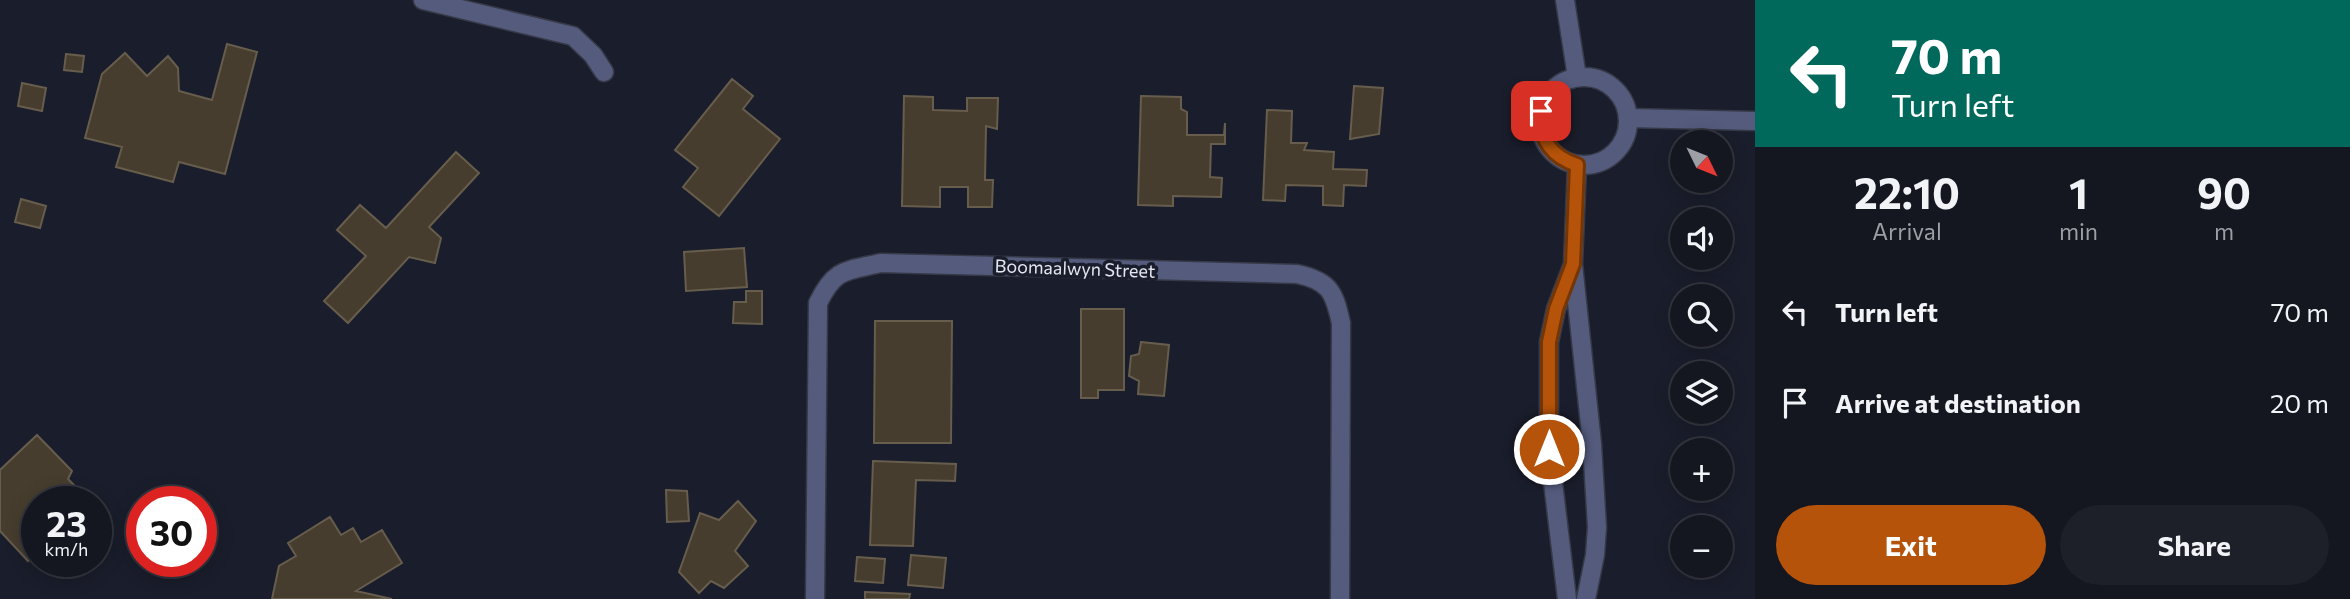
<!DOCTYPE html>
<html lang="en">
<head>
<meta charset="utf-8">
<style>
  body { margin:0; font-family:Commissioner,sans-serif; background:#1d1f29; color:#f1f3f6; height:100vh; display:flex; flex-direction:column; font-size:26px; white-space:nowrap }
  * { box-sizing:border-box; margin:0 }
  p { font-size:23px; color:#9d9fa5 }
  .icon { flex:none; width:38px; height:38px; fill:none; stroke:currentColor; stroke-width:2; stroke-linecap:round; stroke-linejoin:round }
  .map { position:relative; flex:1; overflow:hidden }
  .details { display:flex; flex-direction:column; background:#141620; width:595px }
  .details>* { flex:none }
  .banner { background:#00695c; color:#fff; overflow:hidden }
  .needle { width:46px; rotate:133deg }
  .fabs { position:absolute; left:1670px; top:130px; display:grid; gap:14px }
  .fabs a { display:grid; place-items:center; width:63px; height:63px; border-radius:50%; background:#141620; box-shadow:0 4px 18px #0003,0 0 0 2px #33353e; font-size:35px }
  .speed { position:absolute; left:21px; top:486px; display:flex; gap:14px; font-size:35px; font-weight:700; text-align:center }
  .speed>* { display:grid; place-content:center; width:91px; height:91px; border-radius:50%; background:#141620; box-shadow:0 4px 18px #0003,0 0 0 2px #33353e; line-height:1 }
  .speed small { font-size:18px; font-weight:400 }
  .speed .limit { border:10px solid #d22; background:#fff; color:#111 }
  .pin { position:absolute; display:grid; place-items:center; width:60px; height:60px; color:#fff; margin:-30px; border-radius:14px; box-shadow:0 4px 10px #0006 }
  .me { position:absolute; width:77px; margin:-38px; rotate:0deg; stroke-linejoin:round; filter:drop-shadow(0 0 5px #0008) }
  .turn { display:flex; align-items:center; gap:24px; height:147px; padding:0 21px; font-size:32px }
  .turn .icon { width:91px; height:91px; stroke-width:2.5 }
  .turn b { display:block; font-size:49px; line-height:60px }
  .eta { display:flex; justify-content:space-evenly; align-items:center; height:119px; text-align:center }
  .eta b { font-size:42px; font-weight:700; line-height:49px }
  .button { display:flex; gap:14px; margin-top:auto; padding:14px 21px }
  .button a { flex:1; height:80px; border-radius:42px; background:#b45309; color:#fff; font-size:28px; font-weight:700; line-height:80px; text-align:center }
  .button a+a { background:#1d1f29; color:#f1f3f6 }
  ul { padding:0; list-style:none }
  li { display:flex; align-items:center; gap:21px; height:91px; padding:0 21px }
  li div { flex:1 }
  li b { display:block; font-size:26px }
  li em { font-style:normal }
  main { display:flex; flex:1; min-height:0 }
  .map>svg:first-child { display:block }
  .building { fill:#463d2e; stroke:#675d4d; stroke-width:2 }
  .lines { fill:none; stroke-linecap:round; stroke-linejoin:round }
  .street-casing { stroke:#363947; stroke-width:21 }
  .street { stroke:#545b7d; stroke-width:18 }
  .route-casing { stroke:#753606; stroke-width:18 }
  .route { stroke:#b45309; stroke-width:12 }
  .labels { text-anchor:middle; stroke-width:7; stroke-linejoin:round; paint-order:stroke }
  .street-label { font-size:18px; fill:#e4e7f1; stroke:#1a1d2b }
</style>
</head>
<body>
<main>
<div class="map">
<svg width="1755" height="599" viewBox="0 0 1755 599">
  <rect width="100%" height="100%" fill="#1a1d2b"/>
  <path class="building" d="M227,44l30,8 -32,122 -46,-12 -6,20 -57,-15 6,-20 -37,-9 17,-64 23,-21 22,23 21,-20 10,12 1,23 33,9z
    M66,54l18,2 -2,16 -18,-2z
    M732,79l21,17 -10,13 37,30 -61,77 -36,-29 15,-19 -23,-18z
    M22,83l24,5 -4,23 -24,-5z
    M1354,86l29,2 -4,46 -29,5z
    M904,96l29,1v13l34,1v-13h31l-1,31 -11,-3 -1,54h8l-1,27h-24v-20h-28v20l-38,-1z
    M1141,96l40,1v12l6,3v23h37l1,-12v21h-14l-1,33 12,1 -1,19 -48,-1v10l-35,-1z
    M1267,110l25,1 -1,32h16l-3,7 30,2 -1,17 34,1 -1,16 -22,-1 -1,21 -20,-1v-19l-37,-1 -1,16 -22,-1z
    M456,152l23,21 -50,54 12,11 -6,25 -26,-6 -61,66 -24,-22 42,-45 -29,-26 23,-25 26,23z
    M21,199l25,7 -6,22 -25,-6z
    M744,248l3,39 -61,4 -2,-39z
    M746,291h16v33l-29,-1 1,-21h12z
    M1081,309h43v81h-26v8h-17z
    M875,321h77l-1,122h-77z
    M1141,342l28,3 -5,51 -26,-2 1,-13 -10,-5 2,-20 8,-2z
    M37,435l35,36 -4,8 10,10 -7,7 5,6h-39v50l-9,9 -28,-30v-61z
    M873,461l83,3 -1,17 -39,-1 -3,66 -43,-1z
    M666,490l21,1 2,30 -22,1z
    M738,501l18,20 -21,30 13,15 -24,22 -13,-7 -12,12 -20,-21 21,-59 19,7z
    M330,517l11,18 12,-7 8,14 21,-12 20,33 -46,28 36,8h-120l7,-33 17,-10 -8,-13z
    M911,555l35,3 -3,30 -35,-3z
    M857,557l28,2 -2,24 -28,-2z
    M865,592l45,2 -1,5h-44z"/>
  <g class="lines">
    <defs>
      <path id="street" d="M423,0l150,36 20,19 11,17
        M1565,0l12,77
        M1540 121a44 44 0 1 1 88 0a44 44 0 1 1-88 0Z
        M1629,118l126,3
        M1577,165l-4,99 19,180 5,83 -2,28 -9,44
        M815,599l3,-296c17,-35 28,-32 63,-40l416,11c33,7 37,18 44,49l-1,276
        M1567,599l-18,-150v-107l7,-33 16,-42"/>
    </defs>
    <use href="#street" class="street-casing"/>
    <use href="#street" class="street"/>
  </g>
  <g class="lines">
    <defs>
      <path id="route" d="M1541,111c-2,28 9,45 36,54l-4,99 -17,45 -7,33v107"/>
    </defs>
    <use href="#route" class="route-casing"/>
    <use href="#route" class="route"/>
  </g>
  <g class="labels">
    <g class="street-label">
      <text transform="translate(1075 269) rotate(2)" y="6">Boomaalwyn Street</text>
    </g>
  </g>
</svg>
<div class="fabs">
<a><svg class="needle" viewBox="-14 -14 28 28"><path d="M0-13l5 13h-10z" fill="#e53935"/><path d="M0 13l5-13h-10z" fill="#9d9fa5"/></svg></a>
<a><svg class="icon" aria-label="sound" viewBox="0 0 24 24"><path d="M4 9h4l5-4v14l-5-4H4zM17 9q2 3 0 6"/></svg></a>
<a><svg class="icon" aria-label="search" viewBox="0 0 24 24"><circle cx="10" cy="10" r="6"/><path d="M15 15l6 6"/></svg></a>
<a><svg class="icon" aria-label="layers" viewBox="0 0 24 24"><path d="M12 4l9 5-9 5-9-5zM3 14l9 5 9-5"/></svg></a>
<a>+</a>
<a>−</a>
</div>
<div class="speed"><div>23<small>km/h</small></div><div class="limit">30</div></div>
<div class="pin" style="left:1541px;top:111px;background:#d93025"><svg class="icon" aria-label="arrive" viewBox="0 0 24 24"><path d="M6 21V4h12l-3 4 3 4H6"/></svg></div>
<svg class="me" style="left:1549px;top:449px" viewBox="-20 -20 40 40"><circle r="17" fill="#b45309" stroke="#fff" stroke-width="3"/><path d="M0-11L8 9 0 5-8 9z" fill="#fff"/></svg>
</div>
<section class="details">
<div class="banner">
<div class="turn"><svg class="icon" aria-label="left" viewBox="0 0 24 24"><path d="M17 20v-9H6M10 6l-5 5 5 5"/></svg><div><b>70 m</b>Turn left</div></div>
</div>
<div class="eta">
<div><b>22:10</b><p>Arrival</p></div>
<div><b>1</b><p>min</p></div>
<div><b>90</b><p>m</p></div>
</div>
<ul>
<li><svg class="icon" aria-label="left" viewBox="0 0 24 24"><path d="M17 20v-9H6M10 6l-5 5 5 5"/></svg><div><b>Turn left</b></div><em>70 m</em></li>
<li><svg class="icon" aria-label="arrive" viewBox="0 0 24 24"><path d="M6 21V4h12l-3 4 3 4H6"/></svg><div><b>Arrive at destination</b></div><em>20 m</em></li>
</ul>
<div class="button"><a>Exit</a><a>Share</a></div>
</section>
</main>
</body>
</html>
